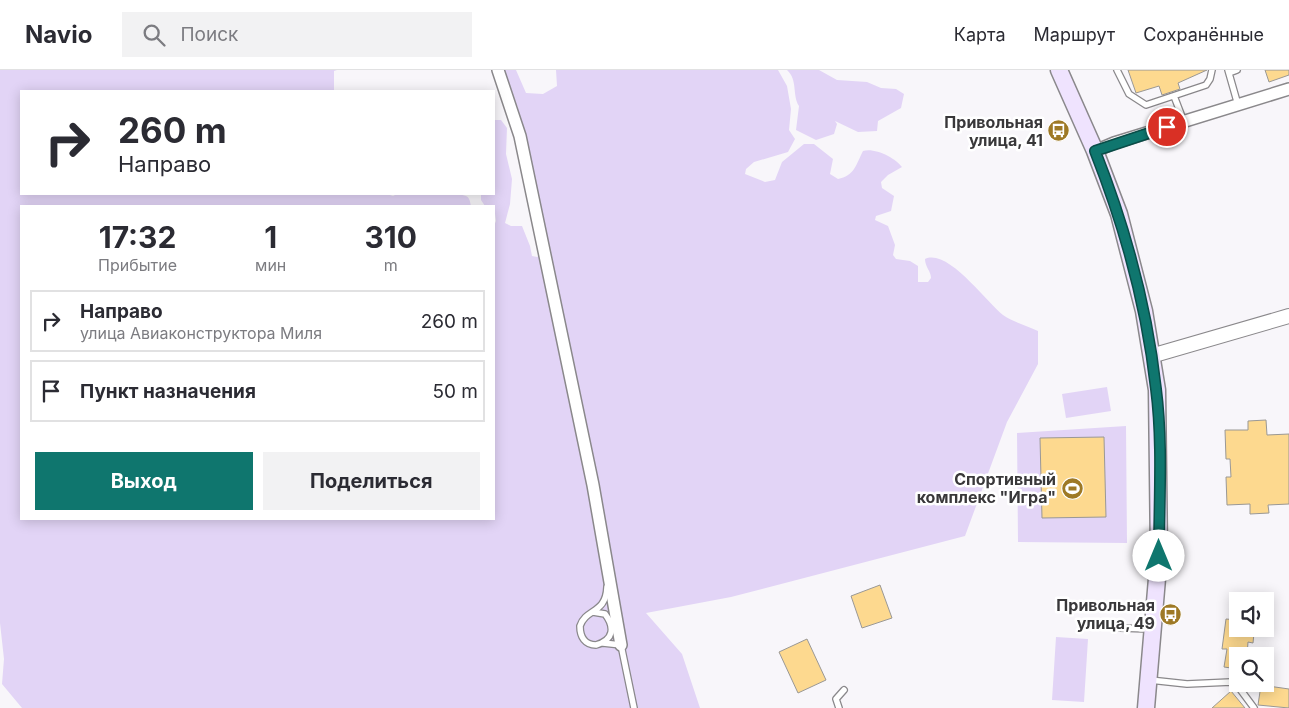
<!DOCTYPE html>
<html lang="ru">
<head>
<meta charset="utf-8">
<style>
  body { margin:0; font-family:Inter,sans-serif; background:#f2f2f3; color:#2b2b33; height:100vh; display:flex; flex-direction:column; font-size:19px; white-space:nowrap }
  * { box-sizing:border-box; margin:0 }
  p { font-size:16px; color:#7c7c81 }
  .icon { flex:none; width:28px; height:28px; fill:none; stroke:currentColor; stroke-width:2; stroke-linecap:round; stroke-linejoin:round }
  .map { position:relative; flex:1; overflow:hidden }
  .sheet { position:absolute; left:20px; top:135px; width:475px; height:315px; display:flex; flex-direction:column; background:#fff; border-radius:0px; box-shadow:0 2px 12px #0003 }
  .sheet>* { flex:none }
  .guide { position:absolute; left:20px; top:20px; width:475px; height:105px; border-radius:0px; box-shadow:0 2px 12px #0003; background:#fff; color:#2b2b33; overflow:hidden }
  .controls { position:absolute; left:1229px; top:522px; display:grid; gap:10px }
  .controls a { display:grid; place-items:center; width:45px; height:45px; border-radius:0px; background:#fff; box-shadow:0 2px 12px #0003; font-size:25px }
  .pin { position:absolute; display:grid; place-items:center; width:42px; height:42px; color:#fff; margin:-21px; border:2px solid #fff; border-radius:50%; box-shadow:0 1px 5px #0007 }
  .me { position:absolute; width:55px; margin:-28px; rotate:0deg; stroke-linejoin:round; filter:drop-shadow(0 0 4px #0008) }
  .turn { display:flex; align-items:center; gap:18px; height:105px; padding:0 15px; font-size:22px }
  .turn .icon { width:65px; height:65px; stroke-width:2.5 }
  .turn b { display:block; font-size:35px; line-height:42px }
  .eta { display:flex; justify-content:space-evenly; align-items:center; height:85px; text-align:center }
  .eta b { font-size:30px; font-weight:700; line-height:35px }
  .primary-button { display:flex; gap:10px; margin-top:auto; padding:10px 15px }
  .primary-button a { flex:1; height:58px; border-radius:0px; background:#0f766e; color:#fff; font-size:20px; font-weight:700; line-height:58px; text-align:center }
  .primary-button a+a { background:#f2f2f3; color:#2b2b33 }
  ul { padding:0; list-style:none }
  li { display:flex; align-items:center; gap:15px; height:62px; margin:0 10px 8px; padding:0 5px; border:2px solid #e1e1e2; border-radius:0px }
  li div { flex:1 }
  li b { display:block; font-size:19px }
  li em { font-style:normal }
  header { display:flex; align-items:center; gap:30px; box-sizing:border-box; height:70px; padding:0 25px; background:#fff; border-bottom:1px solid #e1e1e2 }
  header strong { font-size:24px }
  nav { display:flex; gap:28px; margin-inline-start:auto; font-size:18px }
  .search { width:350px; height:45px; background:#f2f2f3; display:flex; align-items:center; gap:12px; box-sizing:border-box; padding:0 18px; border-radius:0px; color:#7c7c81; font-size:19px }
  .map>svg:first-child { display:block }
  .green { fill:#e2d4f6 }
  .building { fill:#fdd98f; stroke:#9a9895 }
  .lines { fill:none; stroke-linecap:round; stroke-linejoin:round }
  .service-casing { stroke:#8a888b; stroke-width:8 }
  .minor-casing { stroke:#8a888b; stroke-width:14 }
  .tertiary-casing { stroke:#8a888b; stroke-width:16 }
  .secondary-casing { stroke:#8a888b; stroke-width:19 }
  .service { stroke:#fff; stroke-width:5.5 }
  .minor { stroke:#fff; stroke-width:11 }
  .tertiary { stroke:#fff; stroke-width:14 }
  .secondary { stroke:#efe3fe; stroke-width:16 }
  .route-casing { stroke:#0a4d48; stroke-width:12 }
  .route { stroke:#0f766e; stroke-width:9 }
  .labels { text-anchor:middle; stroke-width:5; stroke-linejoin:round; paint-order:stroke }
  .poi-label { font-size:16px; font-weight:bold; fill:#39383a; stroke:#fff; text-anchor:end }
</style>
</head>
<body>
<header>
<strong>Navio</strong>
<div class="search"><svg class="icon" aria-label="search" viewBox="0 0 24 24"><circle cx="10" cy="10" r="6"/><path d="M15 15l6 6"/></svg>Поиск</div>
<nav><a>Карта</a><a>Маршрут</a><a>Сохранённые</a></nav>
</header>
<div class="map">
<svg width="1289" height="638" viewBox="0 0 1289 638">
  <rect width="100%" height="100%" fill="#f8f6fa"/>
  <path class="green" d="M0,0h337l-3,1v20h-313v103h366l6,2 4,-2c18,0 53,-4 69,2 4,2 4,6 5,10h-450v313h473v-293l2,-5 -2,-15h-9l-4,-6v-6h13v-74h7l6,8 -1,26 6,25 -2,25 -5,19 6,3h11l8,20 2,10 5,1 4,-3 -25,-137 2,-10 -6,-7 -9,-30h13l10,23 17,1 14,-8 -1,-16h222l9,16 4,23 -2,21 6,9 -7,13 -34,10 -8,7 -1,5 20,8 10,-2 7,-18 22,-18h10l19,15 -3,15 8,5c16,-3 18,-14 25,-28 11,-4 33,7 39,16l-14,8 -7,7 1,6 12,8 -3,15 -15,5 -1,4 13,6 7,19 -2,10 3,4 14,2 8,5v16h10l3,-4c0,-7 -6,-11 -6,-19 23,-11 62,44 78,56 10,7 24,11 35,16v33l-31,58 -42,114 -234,61 -85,16 36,41 18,54h-678l-20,-24 2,-25 -4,-36z
    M787,0h32l18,10 30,2 14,6 15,1 8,5 -3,14 -23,13 -1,10 -19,1 -23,-11 2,3 -3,10 -18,6 -20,-10 3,-24c-7,-11 -1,-26 -12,-36z
    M1107,317l4,24 -45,7 -4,-24z
    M1126,356l1,117 -109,-1 -1,-109z
    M1056,567l32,2 -4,63 -32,-2z"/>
  <path class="building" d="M1128,0h79l-29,13 2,6 -18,6 -3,-9 -23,7z
    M1265,0h24v5l-20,7z
    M1266,350l1,15 22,-1v70l-21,1 1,8 -19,1v-10l-23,1 -1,-28h5l-1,-18h-4l-1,-29h23v-9z
    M1104,367l2,80 -64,1 -2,-80z
    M880,515l12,33 -30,10 -11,-32z
    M1226,549l12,1v9h13l-1,3 4,1 -1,10 -5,-1 -1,14h-9v13l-14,-2 3,-18h-5z
    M807,569l19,41 -28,13 -19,-41z
    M1261,615l28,4v19l-31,-3z
    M1231,621l14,17h-33z"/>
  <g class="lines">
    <defs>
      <path id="service" d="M1117,0l12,24 17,11 60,-20 4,-6 2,-9
        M1228,0l10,35
        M1229,3l8,-3
        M1174,26l10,26
        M593,542l12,2c10,13 9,26 -9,31 -11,0 -16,-8 -16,-19 6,-18 26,-12 27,-39
        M1120,558l30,1
        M603,573l18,2 13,63
        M1150,610l37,4 44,-2 6,3 17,23
        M839,638l-3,-9 8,-9"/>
      <path id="minor" d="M498,0l22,66 73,349 28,160
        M1095,81l19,-8 175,-54"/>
      <path id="tertiary" d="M1151,286l138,-40"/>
      <path id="secondary" d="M1059,0l36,81 24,63 25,97 13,79 2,165 -13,153"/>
    </defs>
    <use href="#service" class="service-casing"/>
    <use href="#minor" class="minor-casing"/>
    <use href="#tertiary" class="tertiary-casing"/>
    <use href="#secondary" class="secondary-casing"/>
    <use href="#service" class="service"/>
    <use href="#minor" class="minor"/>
    <use href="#tertiary" class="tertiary"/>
    <use href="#secondary" class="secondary"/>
  </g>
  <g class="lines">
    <defs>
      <path id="route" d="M1159,486c0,-55 4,-113 -3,-167 -9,-82 -31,-162 -61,-238l72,-24"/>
    </defs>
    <use href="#route" class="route-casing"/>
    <use href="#route" class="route"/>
  </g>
  <defs>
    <symbol id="bus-disc" viewBox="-11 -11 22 22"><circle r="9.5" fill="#9e7925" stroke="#fff"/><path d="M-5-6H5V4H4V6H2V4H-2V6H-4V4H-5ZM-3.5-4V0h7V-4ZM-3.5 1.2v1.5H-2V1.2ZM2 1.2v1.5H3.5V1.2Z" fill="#fff"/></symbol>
    <symbol id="stadium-disc" viewBox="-11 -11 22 22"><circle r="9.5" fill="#9e7925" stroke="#fff"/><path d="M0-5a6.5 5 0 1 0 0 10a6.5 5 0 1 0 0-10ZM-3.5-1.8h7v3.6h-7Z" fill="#fff"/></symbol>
  </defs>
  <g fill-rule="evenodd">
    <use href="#bus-disc" x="1046" y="48" width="25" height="25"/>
    <use href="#stadium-disc" x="1060" y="406" width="25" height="25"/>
    <use href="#bus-disc" x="1158" y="532" width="25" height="25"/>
  </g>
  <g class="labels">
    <g class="poi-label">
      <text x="1043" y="58">Привольная<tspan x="1043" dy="18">улица, 41</tspan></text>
      <text x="1056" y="415">Спортивный<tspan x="1056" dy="18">комплекс "Игра"</tspan></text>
      <text x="1155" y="541">Привольная<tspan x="1155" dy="18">улица, 49</tspan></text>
    </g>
  </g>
</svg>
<div class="controls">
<a><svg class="icon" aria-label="sound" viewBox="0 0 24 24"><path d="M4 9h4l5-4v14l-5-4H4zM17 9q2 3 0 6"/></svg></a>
<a><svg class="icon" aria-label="search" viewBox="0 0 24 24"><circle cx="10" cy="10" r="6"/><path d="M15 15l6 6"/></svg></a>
</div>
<div class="pin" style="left:1167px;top:57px;background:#d93025"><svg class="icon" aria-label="arrive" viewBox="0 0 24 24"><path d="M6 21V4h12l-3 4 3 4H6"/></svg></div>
<svg class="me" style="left:1159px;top:486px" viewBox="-20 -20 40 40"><circle r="19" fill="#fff"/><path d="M0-13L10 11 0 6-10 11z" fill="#0f766e"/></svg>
<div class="guide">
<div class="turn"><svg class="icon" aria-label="right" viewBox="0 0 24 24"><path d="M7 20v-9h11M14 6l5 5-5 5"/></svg><div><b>260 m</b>Направо</div></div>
</div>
<section class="sheet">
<div class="eta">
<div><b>17:32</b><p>Прибытие</p></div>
<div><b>1</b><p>мин</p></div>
<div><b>310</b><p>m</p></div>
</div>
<ul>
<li><svg class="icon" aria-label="right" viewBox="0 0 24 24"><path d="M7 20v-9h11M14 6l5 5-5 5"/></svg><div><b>Направо</b><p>улица Авиаконструктора Миля</p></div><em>260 m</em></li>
<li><svg class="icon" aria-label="arrive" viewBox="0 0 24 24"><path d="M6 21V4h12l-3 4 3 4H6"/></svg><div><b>Пункт назначения</b></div><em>50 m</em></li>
</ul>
<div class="primary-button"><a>Выход</a><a>Поделиться</a></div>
</section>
</div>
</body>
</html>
